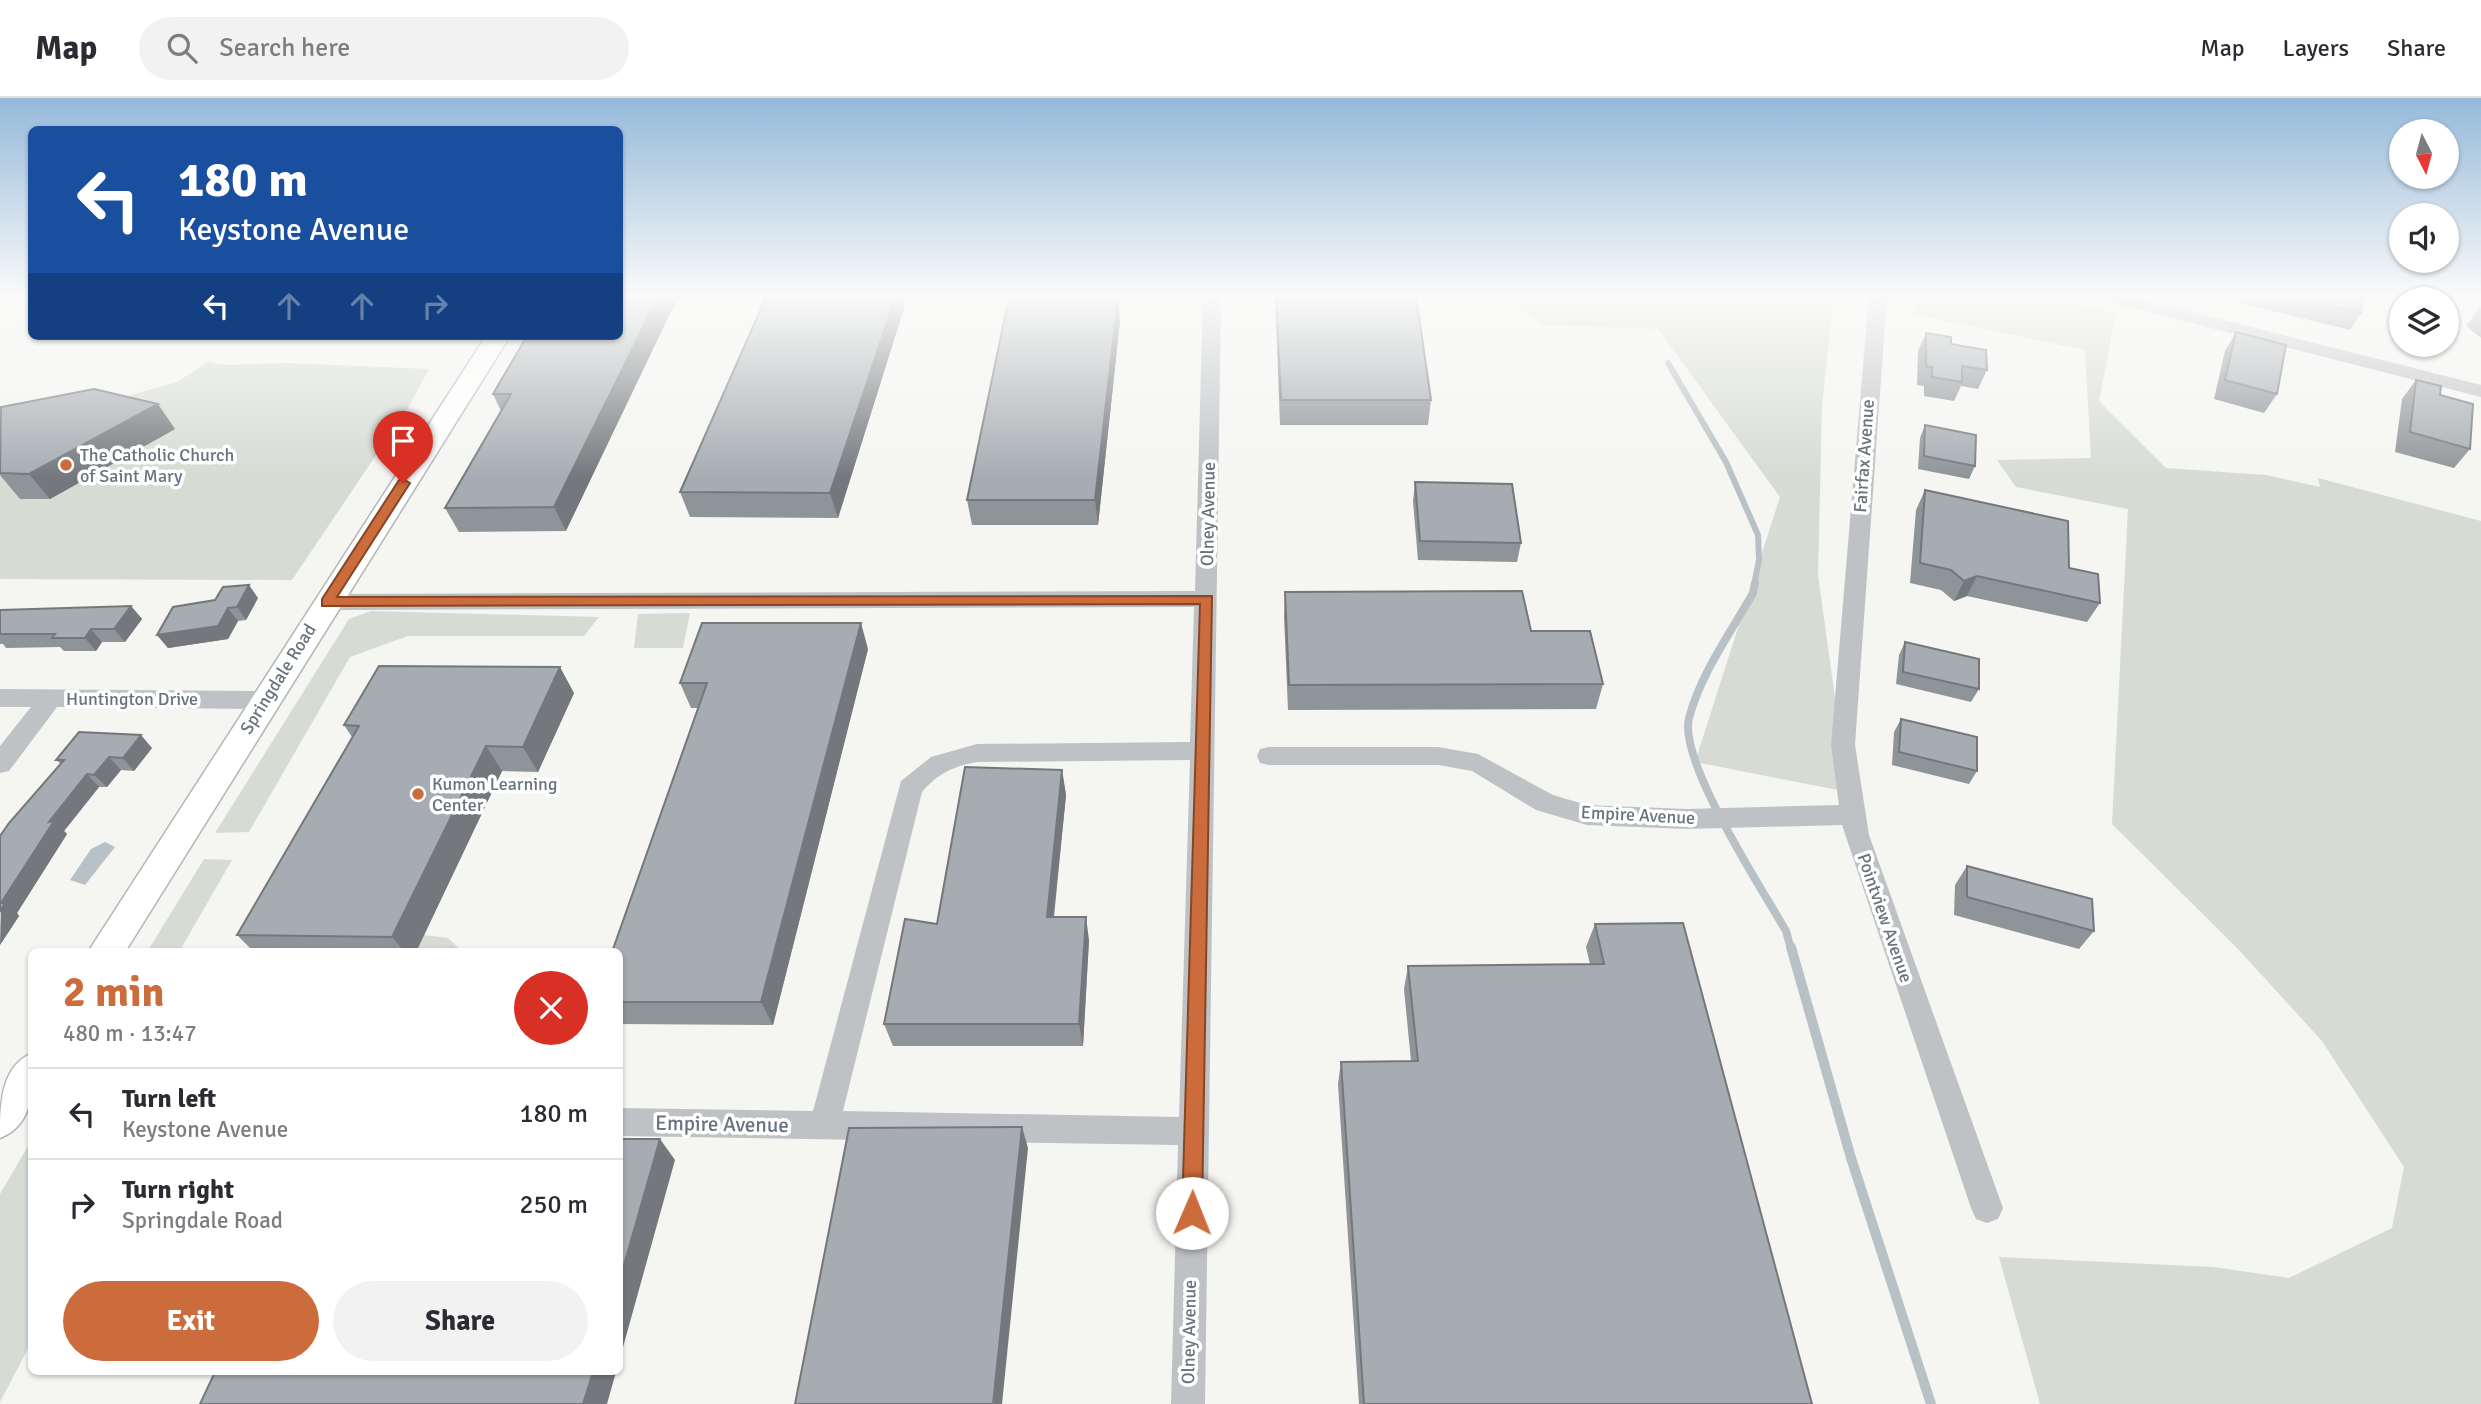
<!DOCTYPE html>
<html lang="en">
<head>
<meta charset="utf-8">
<style>
  body { margin:0; font-family:Signika,sans-serif; background:#f2f2f3; color:#2b2b33; height:100vh; display:flex; flex-direction:column; font-size:26px; white-space:nowrap }
  * { box-sizing:border-box; margin:0 }
  p { font-size:23px; color:#7c7c81 }
  .icon { flex:none; width:38px; height:38px; fill:none; stroke:currentColor; stroke-width:2; stroke-linecap:round; stroke-linejoin:round }
  .map { position:relative; flex:1; overflow:hidden }
  .details { position:absolute; left:28px; top:850px; width:595px; height:427px; display:flex; flex-direction:column; background:#fff; border-radius:10px; box-shadow:0 2px 5px #0004 }
  .details>* { flex:none }
  .guide { position:absolute; left:28px; top:28px; width:595px; height:214px; border-radius:10px; box-shadow:0 2px 5px #0004; background:#1a4fa0; color:#fff; overflow:hidden }
  .needle { width:46px; rotate:174deg }
  .fabs { position:absolute; left:2389px; top:21px; display:grid; gap:14px }
  .fabs a { display:grid; place-items:center; width:70px; height:70px; border-radius:50%; background:#fff; box-shadow:0 2px 5px #0004; font-size:35px }
  .pin { position:absolute; display:grid; place-items:center; width:60px; height:60px; color:#fff; margin:-72px -30px; border-radius:50% 50% 50% 0; rotate:-45deg; box-shadow:0 0 7px #0007 }
  .pin .icon { rotate:45deg }
  .me { position:absolute; width:77px; margin:-38px; rotate:1deg; stroke-linejoin:round; filter:drop-shadow(0 0 5px #0008) }
  .turn { display:flex; align-items:center; gap:24px; height:147px; padding:0 35px; font-size:32px }
  .turn .icon { width:91px; height:91px; stroke-width:2.5 }
  .turn b { display:block; font-size:49px; line-height:60px }
  .lanes { display:flex; align-items:center; height:66px; padding:0 35px; background:#0003; justify-content:center; gap:35px; direction:ltr }
  .lanes .off { opacity:.35 }
  .round { display:grid; place-items:center; flex:none; width:74px; height:74px; border-radius:37px; background:#f2f2f3 }
  .overview { display:flex; align-items:center; justify-content:space-between; height:119px; padding:0 35px }
  h1 { font-size:42px; font-weight:800; line-height:52px; color:#cc6b3b }
  .primary-button { display:flex; gap:14px; margin-top:auto; padding:14px 35px }
  .primary-button a { flex:1; height:80px; border-radius:42px; background:#cc6b3b; color:#fff; font-size:28px; font-weight:800; line-height:80px; text-align:center }
  .primary-button a+a { background:#f2f2f3; color:#2b2b33 }
  ul { padding:0; list-style:none }
  li { display:flex; align-items:center; gap:21px; height:91px; padding:0 35px; border-top:2px solid #e1e1e2 }
  li div { flex:1 }
  li b { display:block; font-size:26px }
  li em { font-style:normal }
  header { display:flex; align-items:center; gap:42px; box-sizing:border-box; height:98px; padding:0 35px; background:#fff; border-bottom:2px solid #e1e1e2 }
  header strong { font-size:33px }
  nav { display:flex; gap:38px; margin-inline-start:auto; font-size:24px }
  .search { width:490px; height:63px; background:#f2f2f3; display:flex; align-items:center; gap:18px; box-sizing:border-box; padding:0 24px; border-radius:38px; color:#7c7c81; font-size:26px }
  .map>svg:first-child { display:block }
  .green { fill:#d6dbd4 }
  .water { fill:#b8c1c5 }
  .lines { fill:none; stroke-linecap:round; stroke-linejoin:round }
  .stream-far2 { stroke:#b8c1c5; stroke-width:6 }
  .stream-far1 { stroke:#b8c1c5; stroke-width:8 }
  .stream { stroke:#b8c1c5; stroke-width:10 }
  .major-casing { stroke:#b3b6b9; stroke-width:3 }
  .minor { fill:#bfc2c5; fill-rule:evenodd }
  .major { fill:#fff; fill-rule:evenodd }
  .wall { fill:#8f9498 }
  .shaded-wall { fill:#74787c }
  .building { fill:#a6acb1; stroke:#74787c; stroke-width:2 }
  .route { fill:#cc6b3b; stroke:#854626; stroke-width:2 }
  .poi-dot { fill:#cc6b3b; stroke:#fff; stroke-width:2.5 }
  .labels { text-anchor:middle; stroke-width:7; stroke-linejoin:round; paint-order:stroke }
  .poi-label { font-size:18px; fill:#68737f; stroke:#fff; text-anchor:start }
  .street-label { font-size:18px; fill:#68737f; stroke:#fff }
  .near-street-label { font-size:21px; fill:#68737f; stroke:#fff }
</style>
</head>
<body>
<header>
<strong>Map</strong>
<div class="search"><svg class="icon" aria-label="search" viewBox="0 0 24 24"><circle cx="10" cy="10" r="6"/><path d="M15 15l6 6"/></svg>Search here</div>
<nav><a>Map</a><a>Layers</a><a>Share</a></nav>
</header>
<div class="map">
<svg width="2481" height="1306" viewBox="0 0 2481 1306">
  <rect width="100%" height="100%" fill="#f5f5f2"/>
  <path class="green" d="M1498,197h336l-12,110 -4,170 30,217 -153,-30 85,-265 -122,-168 -114,-4z
    M1918,197h124l74,18 -17,88 67,67 100,7 54,12 -2,-9 163,43v883h-441l-41,-147 214,10 76,11 103,-50 12,-61 -82,-126 -84,-92 -126,-125 16,-315 -112,-22 -19,-27 94,-2 -6,-108 -172,-36z
    M208,264l18,3 60,-2 143,6 -20,37 -117,174 -292,-1v-173l95,-1 82,-23z
    M371,513l228,6 -15,19h-176l-58,21 -101,175 -34,1 134,-214z
    M690,515l-7,35h-49l4,-34z
    M204,761l28,1 -53,92h-32z
    M424,837l24,3 15,14h-47z
    M31,1043v202l-31,59v-208z"/>
  <path class="water" d="M105,744l10,5 -30,38 -15,-5 21,-31z"/>
  <g class="lines">
    <path class="stream-far2" d="M1668,265l58,99 32,73 1,25 -5,25"/>
    <path class="stream-far1" d="M1755,485l-2,10c-22,39 -52,80 -64,125 -11,43 73,171 97,213l5,18"/>
    <path class="stream" d="M1791,849l60,211 80,246"/>
    <defs>
      <path id="major" d="M486,238h24l-385,616h-37z
        M32,955c0,33 4,71 -32,85 0,-32 0,-71 32,-85z"/>
    </defs>
    <use href="#major" class="major-casing"/>
    <path class="minor" d="M1203,197h18l-16,1109h-34l7,-259 -558,-9v-28l193,3 88,-330 30,-24 46,-13 213,-2 4,-135 -867,3 -8,-3 -3,-5 3,-5 8,-3 868,-3zM1190,662l-11,357 -336,-6 79,-319c15,-18 32,-26 55,-30z
      M1869,197h18l-32,450 14,90 134,373 -5,11 -11,4 -11,-4 -5,-11 -129,-383 -155,4 -100,-4 -51,-15 -64,-39 -34,-6h-169l-9,-2 -3,-7 3,-7 9,-2h169l40,7 75,41 34,10 100,4 152,-4 -8,-60z
      M2094,197h31l356,90v12l-384,-98z
      M0,591l264,2 8,3 4,6 -4,6 -8,3 -207,-2 -48,64 -9,2v-27l31,-39h-31z"/>
    <use href="#major" class="major"/>
  </g>
  <path class="wall" d="M685,197h41l-1,2 -40,-1z
    M767,197h137l1,10 -67,213 -148,-1 -10,-25z
    M1275,197h141l15,105 -3,25h-148z
    M2243,197h120l-2,18 -11,17 -109,-27z
    M2480,209h1v31l-15,-12z
    M1120,223l-22,204h-126l-5,-25z
    M2236,234l41,62 -13,19 -50,-14 11,-48z
    M1926,235l25,11 36,26 -9,19 -17,-3 -7,15 -30,-5v-10l-7,-1 1,-34z
    M527,238l39,195 -107,1 -14,-24 56,-97 -8,-17z
    M2416,282l24,15 30,54 -16,19 -59,-16 7,-53z
    M1925,327l50,41 -6,13 -51,-10 2,-31z
    M0,331h175l-125,70h-30l-20,-24z
    M1415,384l106,61 -4,19 -99,-2 -5,-59z
    M1925,392l144,78 31,35 -13,19 -120,-26 -13,5 -13,-11 -31,-7 6,-73z
    M1285,494l246,39 72,53 -7,25 -308,1 -4,-93z
    M258,500l-12,22 -8,1 -10,18 -60,9 -11,-13 16,-28z
    M131,508l11,13 -17,23h-23l-6,9h-32l-4,-4 -54,1 -3,-4h-3v-34z
    M1905,544l74,47 -8,13 -75,-18 3,-29z
    M868,551l-95,376 -153,-1v-72l79,-244h-8l-11,-25z
    M574,595l-36,79 -36,-1 -86,181h-162l-17,-17 115,-198 -8,-12z
    M1901,621l76,52 -8,13 -77,-19 2,-33z
    M152,650l-18,23 -13,-1 -14,17h-8l-35,44 3,3 -50,79 2,3 -19,29 61,-181 -5,-4z
    M1062,672l4,25 -12,122 35,23 -6,106h-190l-9,-22 53,-100z
    M1967,768l127,65 -15,18 -125,-34 1,-30z
    M1595,826l217,480h-453l-21,-320 3,-22 70,-1 -7,-72 4,-23 182,-2 -4,-17z"/>
  <path class="shaded-wall" d="M659,197h20l-113,236 -12,-24z
    M896,197h8l1,10 -67,213 -8,-25z
    M1118,199l2,24 -22,204 -3,-25z
    M158,306l17,25 -125,70 -21,-25z
    M1977,478l-10,20 -13,5 10,-20z
    M249,487l9,13 -12,22 -9,-13z
    M131,508l11,13 -17,23 -11,-13z
    M228,510l10,13 -10,18 -60,9 -11,-13z
    M861,525l7,26 -95,376 -12,-23z
    M91,531l11,13 -6,9 -11,-13z
    M560,569l14,26 -36,79 -15,-25z
    M141,637l11,13 -18,23 -11,-13z
    M486,648l16,25 -86,181h-11l-13,-15z
    M109,659l12,13 -14,17 -13,-12z
    M1062,672l4,25 -15,146 -4,-24z
    M87,676l12,13 -35,44 3,3 -50,79 2,3 -19,29 1,-42 48,-81z
    M1086,819l3,23 -6,106 -4,-22z
    M1022,1029l6,21 -26,256h-9z
    M660,1041l15,21 -55,198v-79z
    M593,1274h23l-9,32h-24z"/>
  <path class="building" d="M620,197h39l-105,212 -109,1 66,-114h-18l34,-58h93z
    M767,197h129l-66,198 -150,-1z
    M1276,197h140l15,105h-150z
    M2287,197h76l-2,18z
    M1009,199h109l-23,203h-128z
    M2236,234l50,13 -9,49 -52,-14z
    M1926,235l25,4v7l35,6 1,20 -25,-4v16l-30,-5v-10l-6,-1z
    M2416,282l25,6 -1,9 33,9 -3,45 -60,-17z
    M94,291l64,15 -129,70 -29,-1 1,-66z
    M1925,327l51,10 -1,31 -51,-10z
    M1415,384l97,2 9,59 -101,-2z
    M1925,392l143,31 1,47 29,6 2,29 -123,-27 -13,5 -13,-11 -31,-7z
    M249,487l-12,22 -9,1 -10,18 -61,9 16,-28 42,-7 8,-13z
    M1522,493l9,40h59l13,53 -314,1 -4,-93z
    M131,508l-17,23h-23l-6,9h-33l3,-4h-55v-24z
    M702,525h159l-100,379h-141v-50h-8l95,-269h-27z
    M1905,544l74,17v30l-76,-17z
    M379,568l181,1 -37,80 -37,-1 -94,191 -155,-2 122,-209 -15,-1z
    M1901,621l76,18v34l-78,-19z
    M79,634l62,3 -18,23 -14,-1 -15,18 -7,-1 -38,48 5,-1 -53,82h4l-5,8v-75l9,-13 55,-63h-8z
    M965,669l97,3 -15,147h39l-7,107h-195l21,-105 32,5z
    M1967,768l125,33 2,32 -127,-34z
    M1683,825l129,481h-448l-23,-342 77,-1 -10,-95 196,-2 -9,-40z
    M1022,1029l-29,277h-198l54,-276z
    M620,1041h40l-40,140z
    M215,1274h378l-10,32h-383z"/>
  <linearGradient id="sky" x2="0" y2="1"><stop stop-color="#95b9da"/><stop offset="0.52" stop-color="#fafaf9"/><stop offset="1" stop-color="#fafaf9" stop-opacity="0"/></linearGradient>
  <rect width="2481" height="380" fill="url(#sky)"/>
  <path class="route" d="M403,381l7,4 -73,114 875,-1 -10,617 -3,7 -7,3 -7,-3 -3,-7 18,-609 -878,2v-7l77,-119z"/>
  <g class="poi-dot">
    <circle cx="66" cy="367" r="7"/>
    <circle cx="418" cy="696" r="7"/>
  </g>
  <g class="labels">
    <g class="poi-label">
      <text x="80" y="363">The Catholic Church<tspan x="80" dy="21">of Saint Mary</tspan></text>
      <text x="432" y="692">Kumon Learning<tspan x="432" dy="21">Center</tspan></text>
    </g>
    <g class="street-label">
      <text transform="translate(1864 358) rotate(-86)" y="6">Fairfax Avenue</text>
      <text transform="translate(1208 416) rotate(-89)" y="6">Olney Avenue</text>
      <text transform="translate(278 581) rotate(-58)" y="6">Springdale Road</text>
      <text x="132" y="607">Huntington Drive</text>
      <text transform="translate(1638 717) rotate(3)" y="6">Empire Avenue</text>
      <text transform="translate(1885 820) rotate(71)" y="6">Pointview Avenue</text>
      <text transform="translate(1189 1234) rotate(-89)" y="6">Olney Avenue</text>
    </g>
    <g class="near-street-label">
      <text transform="translate(722 1026) rotate(1)" y="7">Empire Avenue</text>
    </g>
  </g>
</svg>
<div class="fabs">
<a><svg class="needle" viewBox="-14 -14 28 28"><path d="M0-13l5 13h-10z" fill="#e53935"/><path d="M0 13l5-13h-10z" fill="#7c7c81"/></svg></a>
<a><svg class="icon" aria-label="sound" viewBox="0 0 24 24"><path d="M4 9h4l5-4v14l-5-4H4zM17 9q2 3 0 6"/></svg></a>
<a><svg class="icon" aria-label="layers" viewBox="0 0 24 24"><path d="M12 4l9 5-9 5-9-5zM3 14l9 5 9-5"/></svg></a>
</div>
<div class="pin" style="left:403px;top:385px;background:#d93025"><svg class="icon" aria-label="arrive" viewBox="0 0 24 24"><path d="M6 21V4h12l-3 4 3 4H6"/></svg></div>
<svg class="me" style="left:1192px;top:1115px" viewBox="-20 -20 40 40"><circle r="19" fill="#fff"/><path d="M0-13L10 11 0 6-10 11z" fill="#cc6b3b"/></svg>
<div class="guide">
<div class="turn"><svg class="icon" aria-label="left" viewBox="0 0 24 24"><path d="M17 20v-9H6M10 6l-5 5 5 5"/></svg><div><b>180 m</b>Keystone Avenue</div></div>
<div class="lanes"><svg class="icon" aria-label="left" viewBox="0 0 24 24"><path d="M17 20v-9H6M10 6l-5 5 5 5"/></svg><svg class="icon off" aria-label="ahead" viewBox="0 0 24 24"><path d="M12 20V5M6 11l6-6 6 6"/></svg><svg class="icon off" aria-label="ahead" viewBox="0 0 24 24"><path d="M12 20V5M6 11l6-6 6 6"/></svg><svg class="icon off" aria-label="right" viewBox="0 0 24 24"><path d="M7 20v-9h11M14 6l5 5-5 5"/></svg></div>
</div>
<section class="details">
<div class="overview"><div><h1>2 min</h1><p>480 m · 13:47</p></div><a class="round" style="background:#d93025;color:#fff"><svg class="icon" aria-label="close" viewBox="0 0 24 24"><path d="M6 6l12 12M18 6L6 18"/></svg></a></div>
<ul>
<li><svg class="icon" aria-label="left" viewBox="0 0 24 24"><path d="M17 20v-9H6M10 6l-5 5 5 5"/></svg><div><b>Turn left</b><p>Keystone Avenue</p></div><em>180 m</em></li>
<li><svg class="icon" aria-label="right" viewBox="0 0 24 24"><path d="M7 20v-9h11M14 6l5 5-5 5"/></svg><div><b>Turn right</b><p>Springdale Road</p></div><em>250 m</em></li>
</ul>
<div class="primary-button"><a>Exit</a><a>Share</a></div>
</section>
</div>
</body>
</html>
